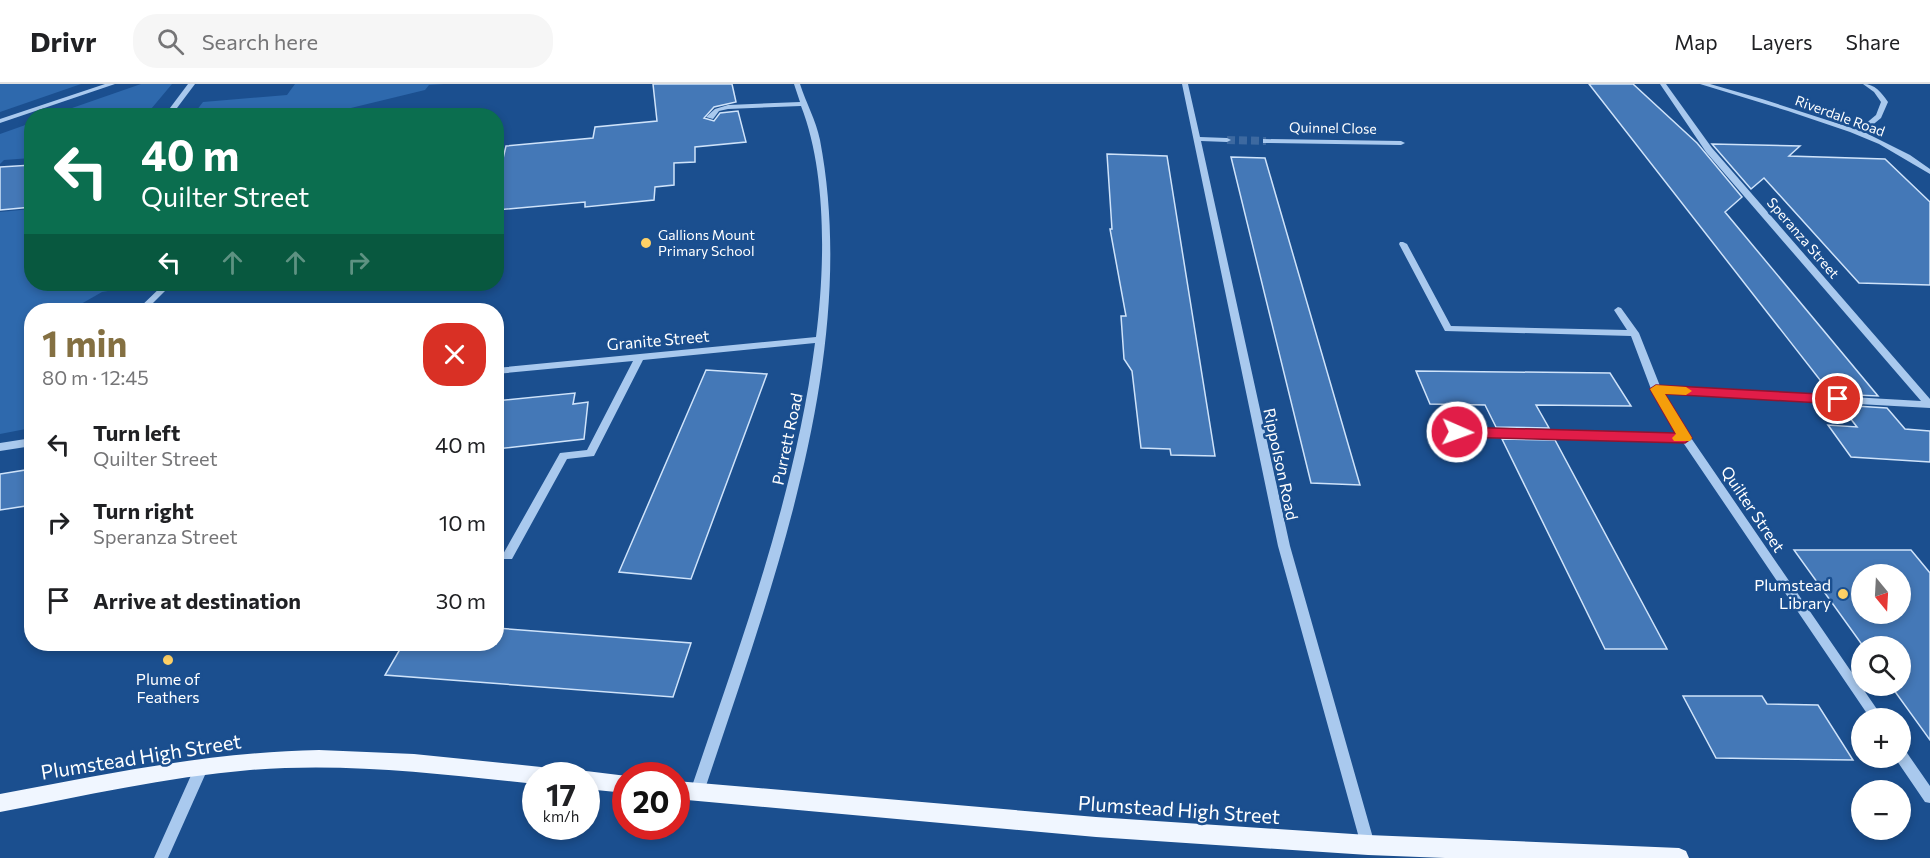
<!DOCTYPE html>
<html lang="en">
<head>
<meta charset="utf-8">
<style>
  body { margin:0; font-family:Commissioner,sans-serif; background:#f6f6f6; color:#202124; height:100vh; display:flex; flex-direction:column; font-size:22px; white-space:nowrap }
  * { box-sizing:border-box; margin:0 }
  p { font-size:20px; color:#757577 }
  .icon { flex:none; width:33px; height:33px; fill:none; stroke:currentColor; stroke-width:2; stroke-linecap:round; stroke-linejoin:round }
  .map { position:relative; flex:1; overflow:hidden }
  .details { position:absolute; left:24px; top:219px; width:480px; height:348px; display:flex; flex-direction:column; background:#fff; border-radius:24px; box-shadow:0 3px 9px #0003 }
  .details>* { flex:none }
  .top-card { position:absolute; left:24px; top:24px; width:480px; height:183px; border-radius:24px; box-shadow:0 3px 9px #0003; background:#0b6e4f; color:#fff; overflow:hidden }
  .needle { width:39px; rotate:162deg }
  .fabs { position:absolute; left:1851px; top:480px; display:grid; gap:12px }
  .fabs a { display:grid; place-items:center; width:60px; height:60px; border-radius:50%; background:#fff; box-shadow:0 3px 9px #0003; font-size:30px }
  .speed { position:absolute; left:522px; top:678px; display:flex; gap:12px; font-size:30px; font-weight:700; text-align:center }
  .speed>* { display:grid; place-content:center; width:78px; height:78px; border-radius:50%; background:#fff; box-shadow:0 3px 9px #0003; line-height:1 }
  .speed small { font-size:15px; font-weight:400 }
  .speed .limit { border:9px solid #d22; background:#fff; color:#111 }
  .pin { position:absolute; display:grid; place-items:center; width:51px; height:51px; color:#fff; margin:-26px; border:3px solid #fff; border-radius:50%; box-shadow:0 2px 6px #0007 }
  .me { position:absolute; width:66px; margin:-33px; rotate:92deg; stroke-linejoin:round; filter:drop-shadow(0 0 4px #0008) }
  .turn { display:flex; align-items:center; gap:21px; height:126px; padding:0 18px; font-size:27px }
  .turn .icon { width:78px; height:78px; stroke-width:2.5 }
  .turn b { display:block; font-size:42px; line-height:51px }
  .lanes { display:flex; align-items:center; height:57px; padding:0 18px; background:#0003; justify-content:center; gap:30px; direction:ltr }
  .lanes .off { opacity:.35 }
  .round { display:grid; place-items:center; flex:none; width:63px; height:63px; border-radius:24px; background:#f6f6f6 }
  .summary { display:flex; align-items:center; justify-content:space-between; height:102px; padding:0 18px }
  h1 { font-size:36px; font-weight:700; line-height:45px; color:#847042 }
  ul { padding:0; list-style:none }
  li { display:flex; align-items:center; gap:18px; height:78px; padding:0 18px }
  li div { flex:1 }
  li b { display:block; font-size:22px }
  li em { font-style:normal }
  header { display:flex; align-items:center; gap:36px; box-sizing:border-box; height:84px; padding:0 30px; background:#fff; border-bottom:2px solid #e0e0e0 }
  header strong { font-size:28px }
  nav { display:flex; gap:33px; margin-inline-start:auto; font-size:21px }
  .search { width:420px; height:54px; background:#f6f6f6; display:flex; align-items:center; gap:15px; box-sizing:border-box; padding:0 21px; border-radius:24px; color:#757577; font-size:22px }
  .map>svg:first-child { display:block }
  .green { fill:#2e69ad }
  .building { fill:#4478b7; stroke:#cfe3fa; stroke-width:1.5; fill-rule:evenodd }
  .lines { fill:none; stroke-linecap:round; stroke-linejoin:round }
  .minor-tunnel { stroke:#3d69a0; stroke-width:8; stroke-dasharray:8 4; stroke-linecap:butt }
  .minor { fill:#a9c9ee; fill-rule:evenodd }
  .major { fill:#f0f6ff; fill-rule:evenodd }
  .route { fill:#e11d48; stroke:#92132f; stroke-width:1.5 }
  .slow { fill:#f59e0b }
  .poi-dot { fill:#ffd166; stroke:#1b4f8f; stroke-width:2 }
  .labels { text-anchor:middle; stroke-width:5; stroke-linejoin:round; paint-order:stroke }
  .far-street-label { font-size:14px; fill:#fff; stroke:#1b4f8f }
  .far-poi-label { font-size:14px; fill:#fff; stroke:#1b4f8f; text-anchor:start }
  .street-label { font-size:16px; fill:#fff; stroke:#1b4f8f }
  .poi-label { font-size:16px; fill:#fff; stroke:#1b4f8f; text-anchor:end }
  .near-street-label { font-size:20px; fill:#fff; stroke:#1b4f8f }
</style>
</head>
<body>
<header>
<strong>Drivr</strong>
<div class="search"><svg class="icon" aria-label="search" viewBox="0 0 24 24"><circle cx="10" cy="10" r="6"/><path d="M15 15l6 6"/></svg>Search here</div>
<nav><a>Map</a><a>Layers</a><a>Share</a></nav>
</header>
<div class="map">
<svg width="1930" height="774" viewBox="0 0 1930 774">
  <rect width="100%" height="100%" fill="#1b4f8f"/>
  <path class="green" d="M0,0h81l-81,28z
    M141,0h31l-26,31h-94z
    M295,0h149l-15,1 -4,5 -103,25h-129l10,-13 84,-7z
    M31,39v35l-27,2 -4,4v-30z
    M31,125l1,75h118l-48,8 -21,12 -1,6h-48l-1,118 -31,6v-222z"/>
  <path class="building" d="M653,0h79l4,18 -22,5 -10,11 10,3 6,-8 18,-2 8,31 -51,5v15l-21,1v22l-19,2 -1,13 -69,7v-5l-89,8v-43h5l5,-21 87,-8 2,-11 62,-6z
    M1589,0h44l64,59 45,54 -17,15 153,184 -47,-2z
    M1712,60l88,2 -11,10 96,3 45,43v83l-71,-2 -95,-105 -13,11z
    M1107,70l60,2 48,300 -44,-1 -1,-6 -29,-1 -9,-77 -8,-12 -3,-43h5l-16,-87h2z
    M1231,73l34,1 95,327 -49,-2z
    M32,81v42l-32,3v-43z
    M706,286l61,4 -76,205 -72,-7z
    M1416,287l194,2 21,33 -95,-1 13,23 -53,-1 -11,-22 -55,-1z
    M575,309l-2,11 15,-2 -4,37 -88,10v-48z
    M1840,321l47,3 18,21 25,2v31l-79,-5 -23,-32 29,2z
    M1502,355l53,1 112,209h-62z
    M32,385v36l-32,5v-36z
    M1794,466h117l19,23v167l-39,-54h9v-40h-37zM1862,490h38v40h-38z
    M496,544l195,15 -18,54 -288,-22 18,-31h93z
    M1683,612h79l5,8 51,1 35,55 -137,-2z"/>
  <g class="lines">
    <path class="minor-tunnel" d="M1227,56l39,1"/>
    <path class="minor" d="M105,0h10l-115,39v-4z
      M188,0h7l-24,32h-7z
      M794,0h6c6,19 16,36 20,56 41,216 -49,449 -116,652l-2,4 -5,2 -5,-2 -2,-4c50,-147 105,-295 125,-449l-172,17 -49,96 -27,3 -55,100h-8l-2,-3 58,-103 27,-3 46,-89 -137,13v-6l320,-31c9,-70 11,-165 -15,-231l-73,3 -9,2 -6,8 -7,-2 9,-8 13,-4 72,-3z
      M1182,0h6l12,53 27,1 4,2 -4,2 -26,-1 89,405 85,299 -2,5 -5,2 -5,-2 -2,-5 -83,-299z
      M1660,0h6l46,64 218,251v9l-267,-15 26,42 194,283h-13l-188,-277 -225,-5 -5,-4 5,-4 221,6 -27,-45 -20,-53 -186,-5 -46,-87 1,-2h3l4,2 44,82 176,4 -13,-20 4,-3 3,1 18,25 21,53 261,15 -215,-249z
      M1700,0h10l52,15 96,31 18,-15 5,-13 -7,-10 -11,-8c12,0 18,8 25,18l-7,16 -17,14 46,23 20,14v5l-51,-30 -29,-12 -62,-21z
      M1263,55l138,2 4,2 -4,2 -135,-2h-3z
      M164,200h8l-26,26h-9z
      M32,354v8l-32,5v-8z
      M1900,664l5,2 25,36v17l-5,-1 -30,-44h5z
      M202,676l5,2 2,4 -41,92h-14l43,-96z"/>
    <path class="major" d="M319,666l95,4 127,13 7,3 2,6h-14v8c-95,-10 -190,-22 -286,-14 -84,7 -167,26 -250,42v-18c106,-20 210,-42 319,-44z
      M586,687l41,5 -1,17 -40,-4v-13h-8z
      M676,697l420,36 272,18 311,13 7,3 3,7h-244l-77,-3 -272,-18 -420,-38z"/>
  </g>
  <path class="route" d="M1656,301l182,10 7,4 -7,5 -173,-10 27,44 -7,5 -228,-6 -6,-5 6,-5 218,6 -25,-44z"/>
  <path class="slow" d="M1656,301l30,2 6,4 -6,4 -21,-1 27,44 -2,3h-16l-2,-3 4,-4 -26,-45z"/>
  <g class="poi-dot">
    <circle cx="646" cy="159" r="6"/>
    <circle cx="1843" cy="510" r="6"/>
    <circle cx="168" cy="576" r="6"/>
  </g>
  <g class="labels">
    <g class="far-street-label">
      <text transform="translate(1840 32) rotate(20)" y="5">Riverdale Road</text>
      <text transform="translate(1333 44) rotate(1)" y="5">Quinnel Close</text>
      <text transform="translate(1803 154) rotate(49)" y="5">Speranza Street</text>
    </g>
    <g class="far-poi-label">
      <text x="658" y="156">Gallions Mount<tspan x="658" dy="16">Primary School</tspan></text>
    </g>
    <g class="street-label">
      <text transform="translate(658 256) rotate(-5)" y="6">Granite Street</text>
      <text transform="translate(787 355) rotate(-78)" y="6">Purrett Road</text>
      <text transform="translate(1281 380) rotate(78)" y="6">Rippolson Road</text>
      <text transform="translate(1753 425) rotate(56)" y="6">Quilter Street</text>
    </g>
    <g class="poi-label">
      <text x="1831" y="507">Plumstead<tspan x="1831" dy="18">Library</tspan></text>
      <text x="168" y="601" text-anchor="middle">Plume of<tspan x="168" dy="18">Feathers</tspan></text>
    </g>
    <g class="near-street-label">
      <text transform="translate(141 673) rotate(-9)" y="7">Plumstead High Street</text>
      <text transform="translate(1179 726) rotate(4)" y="7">Plumstead High Street</text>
    </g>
  </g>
</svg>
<div class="fabs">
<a><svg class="needle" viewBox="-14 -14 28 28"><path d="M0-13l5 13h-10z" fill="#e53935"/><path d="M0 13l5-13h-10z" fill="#757577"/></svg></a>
<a><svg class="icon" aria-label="search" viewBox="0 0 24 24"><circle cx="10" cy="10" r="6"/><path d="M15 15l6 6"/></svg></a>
<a>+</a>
<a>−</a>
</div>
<div class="speed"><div>17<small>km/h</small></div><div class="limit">20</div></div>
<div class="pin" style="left:1838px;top:315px;background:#d93025"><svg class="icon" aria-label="arrive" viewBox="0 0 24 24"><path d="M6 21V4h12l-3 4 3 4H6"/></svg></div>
<svg class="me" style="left:1457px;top:348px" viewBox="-20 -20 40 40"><circle r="17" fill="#e11d48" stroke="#fff" stroke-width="3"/><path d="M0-11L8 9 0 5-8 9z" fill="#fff"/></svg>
<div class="top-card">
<div class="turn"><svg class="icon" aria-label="left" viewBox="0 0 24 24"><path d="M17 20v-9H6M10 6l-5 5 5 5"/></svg><div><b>40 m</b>Quilter Street</div></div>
<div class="lanes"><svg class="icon" aria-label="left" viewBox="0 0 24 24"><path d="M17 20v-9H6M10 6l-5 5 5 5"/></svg><svg class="icon off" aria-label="ahead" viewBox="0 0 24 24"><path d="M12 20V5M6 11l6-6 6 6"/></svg><svg class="icon off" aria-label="ahead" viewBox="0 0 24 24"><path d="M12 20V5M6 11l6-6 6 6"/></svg><svg class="icon off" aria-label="right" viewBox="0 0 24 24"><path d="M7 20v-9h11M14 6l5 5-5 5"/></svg></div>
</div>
<section class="details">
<div class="summary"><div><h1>1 min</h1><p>80 m · 12:45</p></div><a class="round" style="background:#d93025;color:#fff"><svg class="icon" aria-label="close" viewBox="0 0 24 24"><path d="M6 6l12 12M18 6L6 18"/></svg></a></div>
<ul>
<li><svg class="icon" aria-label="left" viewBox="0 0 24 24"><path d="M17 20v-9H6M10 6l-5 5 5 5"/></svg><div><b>Turn left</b><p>Quilter Street</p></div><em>40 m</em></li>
<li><svg class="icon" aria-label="right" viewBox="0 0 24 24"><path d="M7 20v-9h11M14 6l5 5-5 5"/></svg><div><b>Turn right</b><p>Speranza Street</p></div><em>10 m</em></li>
<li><svg class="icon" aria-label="arrive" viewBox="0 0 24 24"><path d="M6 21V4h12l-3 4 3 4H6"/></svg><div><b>Arrive at destination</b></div><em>30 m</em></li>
</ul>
</section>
</div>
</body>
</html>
